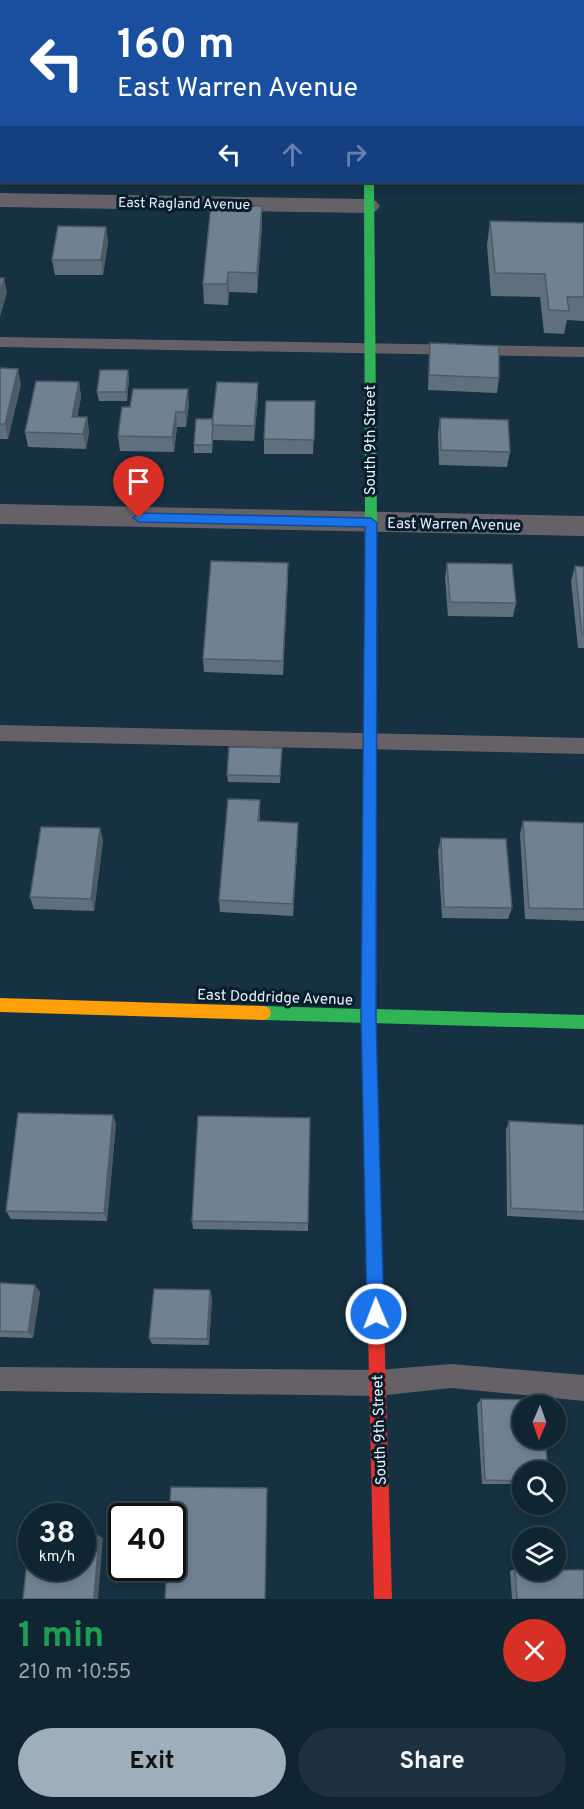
<!DOCTYPE html>
<html lang="en">
<head>
<meta charset="utf-8">
<style>
  body { margin:0; font-family:Overpass,sans-serif; background:#1e313e; color:#f1f3f6; height:100vh; display:flex; flex-direction:column; font-size:22px; white-space:nowrap }
  * { box-sizing:border-box; margin:0 }
  p { font-size:20px; color:#9ca5ac }
  .icon { flex:none; width:33px; height:33px; fill:none; stroke:currentColor; stroke-width:2; stroke-linecap:round; stroke-linejoin:round }
  .map { position:relative; height:1599px; overflow:hidden }
  .drawer { display:flex; flex-direction:column; background:#102532; flex:1 }
  .drawer>* { flex:none }
  .banner { position:absolute; left:0px; top:0px; width:585px; height:183px; box-shadow:0 3px 9px #0003,0 0 0 2px #30424d; background:#1a4fa0; color:#fff; overflow:hidden }
  .needle { width:39px; rotate:182deg }
  .controls { position:absolute; left:512px; top:1395px; display:grid; gap:12px }
  .controls a { display:grid; place-items:center; width:54px; height:54px; border-radius:50%; background:#102532; box-shadow:0 3px 9px #0003,0 0 0 2px #30424d; font-size:30px }
  .speed { position:absolute; left:18px; top:1503px; display:flex; gap:12px; font-size:30px; font-weight:700; text-align:center }
  .speed>* { display:grid; place-content:center; width:78px; height:78px; border-radius:50%; background:#102532; box-shadow:0 3px 9px #0003,0 0 0 2px #30424d; line-height:1 }
  .speed small { font-size:15px; font-weight:400 }
  .speed .limit { border:3px solid #111; border-radius:9px; background:#fff; color:#111 }
  .pin { position:absolute; display:grid; place-items:center; width:51px; height:51px; color:#fff; margin:-62px -26px; border-radius:50% 50% 50% 0; rotate:-45deg; box-shadow:0 0 6px #0007 }
  .pin .icon { rotate:45deg }
  .me { position:absolute; width:66px; margin:-33px; rotate:359deg; stroke-linejoin:round; filter:drop-shadow(0 0 4px #0008) }
  .turn { display:flex; align-items:center; gap:21px; height:126px; padding:0 18px; font-size:27px }
  .turn .icon { width:78px; height:78px; stroke-width:2.5 }
  .turn b { display:block; font-size:42px; line-height:51px }
  .lanes { display:flex; align-items:center; height:57px; padding:0 18px; background:#0003; justify-content:center; gap:30px; direction:ltr }
  .lanes .off { opacity:.35 }
  .round { display:grid; place-items:center; flex:none; width:63px; height:63px; border-radius:32px; background:#1e313e }
  .overview { display:flex; align-items:center; justify-content:space-between; height:102px; padding:0 18px }
  h1 { font-size:36px; font-weight:700; line-height:45px; color:#1e9e55 }
  .action { display:flex; gap:12px; margin-top:auto; padding:12px 18px }
  .action a { flex:1; height:69px; border-radius:36px; background:#9eaeba; color:#111; font-size:24px; font-weight:700; line-height:69px; text-align:center }
  .action a+a { background:#1e313e; color:#f1f3f6 }
  .map>svg:first-child { display:block }
  .lines { fill:none; stroke-linecap:round; stroke-linejoin:round }
  .lane { fill:#666167; fill-rule:evenodd }
  .street { fill:#666167; fill-rule:evenodd }
  .fast { fill:#30b455; fill-rule:evenodd }
  .slow { fill:#ff9f0a; fill-rule:evenodd }
  .jam { fill:#e5322d; fill-rule:evenodd }
  .wall { fill:#606f7e }
  .shaded-wall { fill:#4e5a66 }
  .building { fill:#708192; stroke:#4e5a66; stroke-width:1.5 }
  .route { fill:#1a73e8; stroke:#114b97; stroke-width:1.5 }
  .labels { text-anchor:middle; stroke-width:6; stroke-linejoin:round; paint-order:stroke }
  .far-street-label { font-size:14px; fill:#e8f2fa; stroke:#081c2b }
  .street-label { font-size:15px; fill:#e8f2fa; stroke:#081c2b }
</style>
</head>
<body>
<div class="map">
<svg width="584" height="1599" viewBox="0 0 584 1599">
  <rect width="100%" height="100%" fill="#153142"/>
  <g class="lines">
    <path class="lane" d="M0,337l584,10v10l-584,-10z
      M0,725l584,13v16l-584,-13z
      M451,1364l133,11v26l-133,-13 -73,8 -378,-5v-24l378,3z"/>
    <path class="street" d="M362,0h20v2h-20z
      M0,193l368,6 8,2 4,5 -4,5 -8,2 -368,-6z
      M0,504l584,12v20l-584,-12z"/>
    <path class="fast" d="M364,182h10l3,341 -2,486 209,6v14l-320,-9 -5,-2 -2,-5 2,-5 5,-2 97,3 4,-486z"/>
    <path class="slow" d="M0,998l264,8 5,2 2,5 -2,5 -5,2 -264,-8z
      M368,1005l5,2 2,5 8,274 -2,6 -6,2 -6,-2 -2,-6 -6,-274 2,-5z"/>
    <path class="jam" d="M375,1278l6,2 2,6 9,313h-18l-7,-313 2,-6z"/>
  </g>
  <path class="wall" d="M490,221l94,2v98l-17,-1 -3,14 -20,-1 -4,-36 -49,-1 -4,-51z
    M262,226l-5,67 -28,-1 -1,13 -24,-1 -1,-20z
    M106,227l2,15 -5,33h-48l-3,-15z
    M430,343l69,35 -2,15 -69,-3 1,-32z
    M0,368l21,16 -13,55h-8z
    M129,378l-2,23h-28l-2,-9z
    M79,382l2,15 -4,20h10l2,15 -3,17 -58,-2 -3,-15z
    M258,383v15l-4,43 -41,-1 -1,13h-18v-8l19,-26z
    M315,401l-2,53h-49v-15z
    M189,404l-3,23h-9l-3,25 -54,-1 -2,-15 12,-29z
    M440,418l70,34 -3,15 -68,-2 -1,-32z
    M447,563l69,40 -3,14 -65,-1 -3,-38z
    M575,566l9,1v81h-6l-7,-67z
    M288,577l-5,98 -79,-3 -1,-13z
    M282,748l-2,35 -52,-1 -1,-7z
    M260,800v21l38,14 -5,81 -73,-4 -1,-12z
    M523,821l61,2v98l-59,-2 -5,-85z
    M100,828l3,13 -9,70 -60,-2 -4,-12z
    M441,838l71,70 -4,11 -66,-1 -4,-67z
    M310,1118l-2,113 -115,-2 -1,-8z
    M509,1121l75,4v95l-77,-4 -1,-86z
    M116,1124l-9,97 -96,-2 -5,-8z
    M0,1283l40,9 -7,46 -33,-1z
    M212,1297l-3,48 -57,-1 -3,-6z
    M481,1399l41,73v12h-40l-5,-80z
    M515,1569l69,30h-72l-2,-28z"/>
  <path class="shaded-wall" d="M262,206v20l-5,67v-20z
    M106,227l2,15 -5,33 -2,-15z
    M228,272l1,20 -1,13 -1,-21z
    M4,278l3,15 -7,24v-26z
    M18,369l3,15 -13,55 -3,-15z
    M128,370l1,8 -2,23 -1,-9z
    M79,382l2,15 -6,35 -3,-15z
    M258,383v15l-4,43v-15z
    M188,389l1,15 -3,23 -1,-15z
    M176,412l1,15 -3,25 -2,-15z
    M87,417l2,15 -3,17 -3,-15z
    M288,563v14l-5,98v-14z
    M260,800v13l-1,20 -1,-12z
    M298,823v12l-5,81v-12z
    M100,828l3,13 -9,70 -3,-12z
    M113,1115l3,9 -9,97 -3,-8z
    M35,1285l5,7 -7,46 -5,-6z
    M210,1290l2,7 -3,48 -2,-6z
    M99,1536l4,2 -5,61h-4z"/>
  <path class="building" d="M203,0h65l3,2h-68z
    M211,205l51,1 -5,67 -29,-1 -1,12h-24z
    M490,221l94,2v74h-17l2,14 -20,-1 -4,-36 -50,-1z
    M58,226l48,1 -5,33h-49z
    M0,278h4l-4,13z
    M430,343l69,3v32l-70,-3z
    M0,368l18,1 -13,55h-5z
    M100,370h28l-2,22h-29z
    M36,381l43,1 -7,35h15l-4,17 -58,-2z
    M217,382l41,1 -4,43 -42,-1z
    M133,389h55l-3,23h-9l-4,25 -54,-1 4,-29h8z
    M266,401h49l-1,39 -50,-1z
    M440,418l68,2 2,32 -69,-2z
    M196,419h17l-1,26h-18z
    M211,561l77,2 -5,98 -80,-2z
    M447,563l65,1 4,39 -66,-1z
    M575,566l9,1v67h-2z
    M229,747l53,1 -2,28 -53,-1z
    M228,799l32,1 -2,21 40,2 -5,81 -74,-4z
    M523,821l61,2v86l-55,-1z
    M41,827l59,1 -9,71 -61,-2z
    M441,838l65,1 6,69 -68,-1z
    M18,1113l95,2 -9,98 -98,-2z
    M198,1116l112,2 -2,105 -116,-2z
    M509,1121l75,4v87l-73,-4z
    M0,1283l35,2 -7,47 -28,-1z
    M154,1289l56,1 -3,49 -58,-1z
    M481,1399l61,1 1,6h-21v32h23l3,34h-26v9l-37,-1z
    M171,1487l96,1 -2,111h-100l2,-31h5v-52h-3z
    M30,1535h2v33h50v-32h17l-5,63h-71z
    M515,1569h7v1h62v29h-67z"/>
  <path class="route" d="M139,513l232,5 6,5 -1,494 8,297 -2,6 -6,3 -6,-3 -3,-6 -6,-297 4,-490 -226,-5 -6,-4z"/>
  <g class="labels">
    <g class="far-street-label">
      <text transform="translate(184 203) rotate(1)" y="5">East Ragland Avenue</text>
    </g>
    <g class="street-label">
      <text transform="translate(370 440) rotate(-90)" y="5">South 9th Street</text>
      <text transform="translate(454 524) rotate(1)" y="5">East Warren Avenue</text>
      <text transform="translate(275 997) rotate(2)" y="5">East Doddridge Avenue</text>
      <text transform="translate(379 1430) rotate(-92)" y="5">South 9th Street</text>
    </g>
  </g>
</svg>
<div class="controls">
<a><svg class="needle" viewBox="-14 -14 28 28"><path d="M0-13l5 13h-10z" fill="#e53935"/><path d="M0 13l5-13h-10z" fill="#9ca5ac"/></svg></a>
<a><svg class="icon" aria-label="search" viewBox="0 0 24 24"><circle cx="10" cy="10" r="6"/><path d="M15 15l6 6"/></svg></a>
<a><svg class="icon" aria-label="layers" viewBox="0 0 24 24"><path d="M12 4l9 5-9 5-9-5zM3 14l9 5 9-5"/></svg></a>
</div>
<div class="speed"><div>38<small>km/h</small></div><div class="limit">40</div></div>
<div class="pin" style="left:139px;top:518px;background:#d93025"><svg class="icon" aria-label="arrive" viewBox="0 0 24 24"><path d="M6 21V4h12l-3 4 3 4H6"/></svg></div>
<svg class="me" style="left:376px;top:1314px" viewBox="-20 -20 40 40"><circle r="17" fill="#1a73e8" stroke="#fff" stroke-width="3"/><path d="M0-11L8 9 0 5-8 9z" fill="#fff"/></svg>
<div class="banner">
<div class="turn"><svg class="icon" aria-label="left" viewBox="0 0 24 24"><path d="M17 20v-9H6M10 6l-5 5 5 5"/></svg><div><b>160 m</b>East Warren Avenue</div></div>
<div class="lanes"><svg class="icon" aria-label="left" viewBox="0 0 24 24"><path d="M17 20v-9H6M10 6l-5 5 5 5"/></svg><svg class="icon off" aria-label="ahead" viewBox="0 0 24 24"><path d="M12 20V5M6 11l6-6 6 6"/></svg><svg class="icon off" aria-label="right" viewBox="0 0 24 24"><path d="M7 20v-9h11M14 6l5 5-5 5"/></svg></div>
</div>
</div>
<section class="drawer">
<div class="overview"><div><h1>1 min</h1><p>210 m · 10:55</p></div><a class="round" style="background:#d93025;color:#fff"><svg class="icon" aria-label="close" viewBox="0 0 24 24"><path d="M6 6l12 12M18 6L6 18"/></svg></a></div>
<div class="action"><a>Exit</a><a>Share</a></div>
</section>
</body>
</html>
